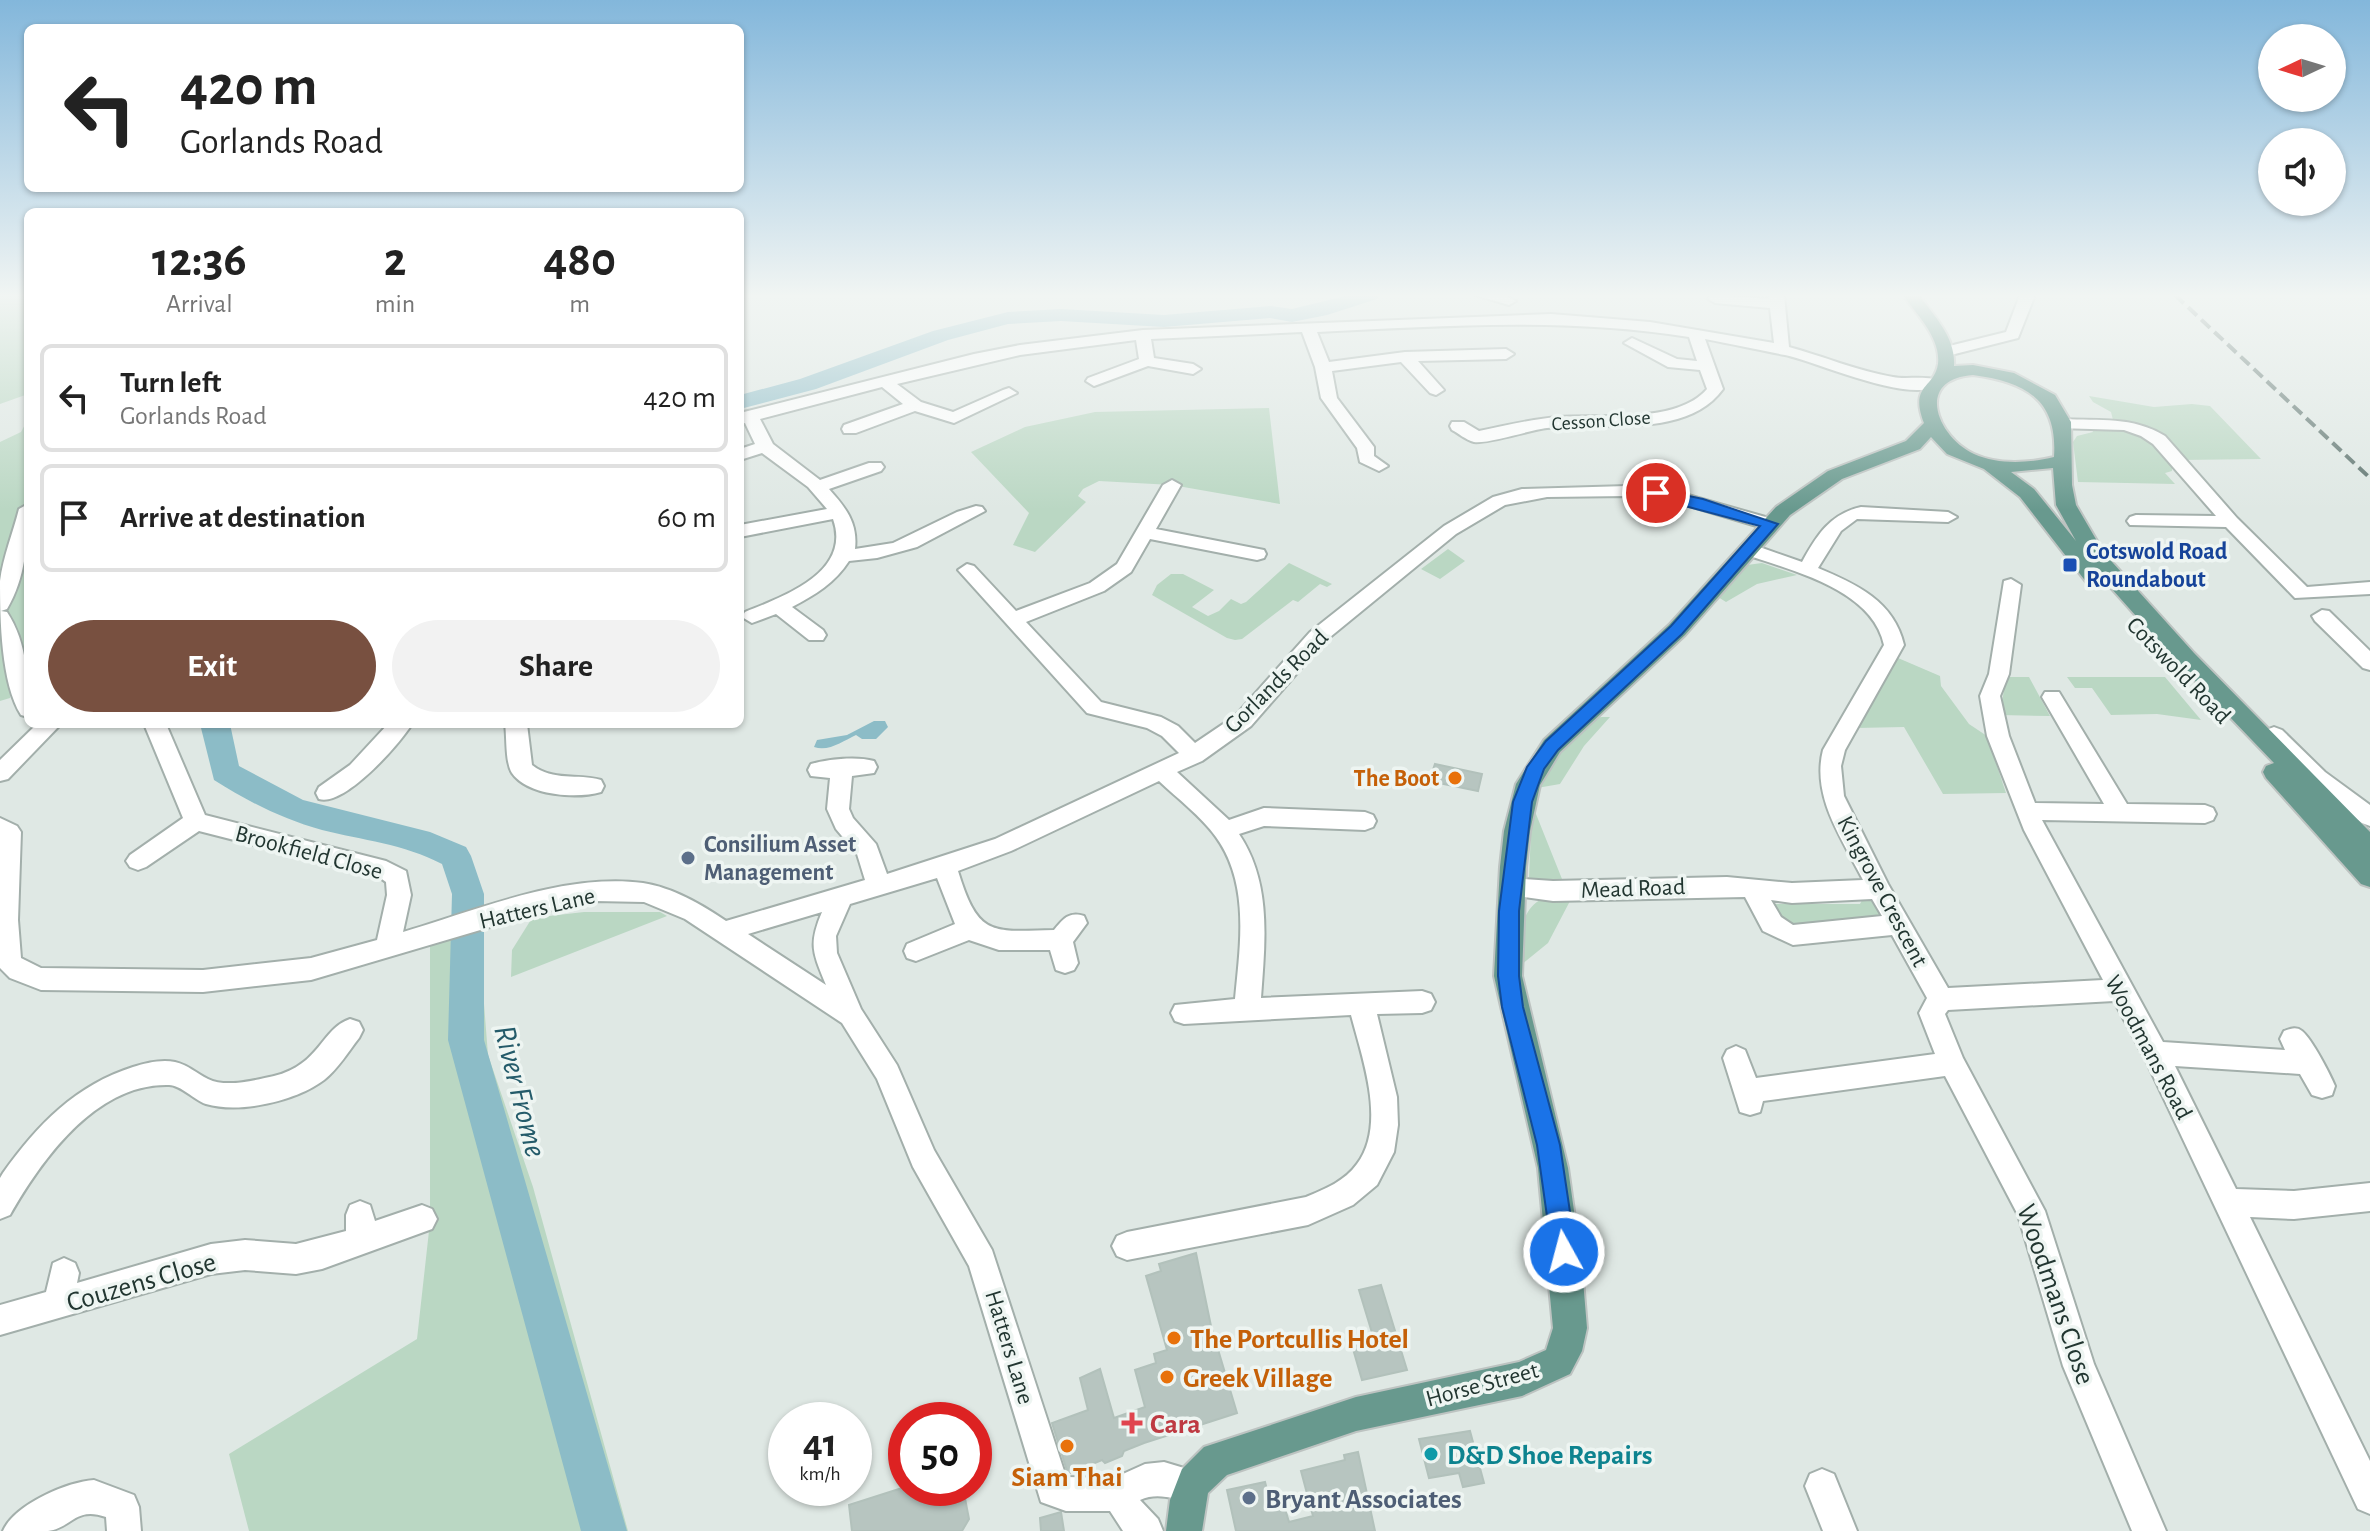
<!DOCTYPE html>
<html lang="en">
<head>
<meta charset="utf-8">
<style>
  body { margin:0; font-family:"Alegreya Sans",sans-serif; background:#f2f2f2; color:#222; height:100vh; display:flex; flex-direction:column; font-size:30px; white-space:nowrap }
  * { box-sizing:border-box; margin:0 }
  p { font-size:26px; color:#767676 }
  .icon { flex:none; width:44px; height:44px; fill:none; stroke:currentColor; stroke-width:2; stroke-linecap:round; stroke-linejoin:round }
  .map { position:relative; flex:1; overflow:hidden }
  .details { position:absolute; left:24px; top:208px; width:720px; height:520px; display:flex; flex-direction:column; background:#fff; border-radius:12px; box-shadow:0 2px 6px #0004 }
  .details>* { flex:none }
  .top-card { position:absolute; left:24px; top:24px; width:720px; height:168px; border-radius:12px; box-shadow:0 2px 6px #0004; background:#fff; color:#222; overflow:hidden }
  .needle { width:52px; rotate:266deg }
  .fabs { position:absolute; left:2258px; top:24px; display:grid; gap:16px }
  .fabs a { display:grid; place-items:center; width:88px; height:88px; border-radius:50%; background:#fff; box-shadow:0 2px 6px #0004; font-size:40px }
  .speed { position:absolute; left:768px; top:1402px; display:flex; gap:16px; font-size:40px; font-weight:700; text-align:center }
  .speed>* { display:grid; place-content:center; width:104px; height:104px; border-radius:50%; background:#fff; box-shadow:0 2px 6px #0004; line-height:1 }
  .speed small { font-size:20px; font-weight:400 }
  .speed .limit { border:12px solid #d22; background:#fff; color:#111 }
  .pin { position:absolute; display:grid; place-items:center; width:68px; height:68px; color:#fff; margin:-34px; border:4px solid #fff; border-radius:50%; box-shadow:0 2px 8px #0007 }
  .me { position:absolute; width:88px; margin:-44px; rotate:353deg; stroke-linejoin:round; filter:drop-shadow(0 0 6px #0008) }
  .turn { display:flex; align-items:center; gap:28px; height:168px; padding:0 24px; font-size:36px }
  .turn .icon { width:104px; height:104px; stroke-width:2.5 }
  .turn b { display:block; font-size:56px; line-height:68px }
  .eta { display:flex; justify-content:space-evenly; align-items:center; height:136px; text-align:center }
  .eta b { font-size:48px; font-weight:700; line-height:56px }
  .action { display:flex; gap:16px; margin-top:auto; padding:16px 24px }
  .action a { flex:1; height:92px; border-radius:48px; background:#785040; color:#fff; font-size:32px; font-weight:700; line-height:92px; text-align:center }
  .action a+a { background:#f2f2f2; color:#222 }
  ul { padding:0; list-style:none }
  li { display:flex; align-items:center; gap:24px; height:108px; margin:0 16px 12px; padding:0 8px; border:4px solid #e0e0e0; border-radius:12px }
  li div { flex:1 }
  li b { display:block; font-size:30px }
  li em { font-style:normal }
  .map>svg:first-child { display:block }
  .green { fill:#bad7c3 }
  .water { fill:#8cbcc7 }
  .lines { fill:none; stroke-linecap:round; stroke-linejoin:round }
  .river { fill:#8cbcc7; fill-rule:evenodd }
  .building { fill:#b7c5c0; stroke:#b2c1bb; stroke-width:2 }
  .minor-casing { stroke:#a3afab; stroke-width:4 }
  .major-casing { stroke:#bdc3c1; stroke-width:4 }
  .minor { fill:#fff; fill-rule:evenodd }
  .major { fill:#68998e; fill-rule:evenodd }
  .rail { stroke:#5c726d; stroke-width:4; stroke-dasharray:12 6; stroke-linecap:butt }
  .route { fill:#1a73e8; stroke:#114b97; stroke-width:2 }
  .transit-dot { fill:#1a4fb4; stroke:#eef5f2; stroke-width:3 }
  .food-dot { fill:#e8710a; stroke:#eef5f2; stroke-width:3 }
  .service-dot { fill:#5c6f8a; stroke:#eef5f2; stroke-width:3 }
  .health-dot { fill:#e0444e; stroke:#eef5f2; stroke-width:3 }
  .culture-dot { fill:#0f9aa8; stroke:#eef5f2; stroke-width:3 }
  .labels { text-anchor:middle; stroke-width:7; stroke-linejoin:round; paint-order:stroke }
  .far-street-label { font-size:20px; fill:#223631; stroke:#eef5f2 }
  .transit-label { font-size:24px; font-weight:bold; fill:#164399; stroke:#eef5f2; text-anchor:start }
  .street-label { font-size:24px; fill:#223631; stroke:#eef5f2 }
  .food-label { font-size:24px; font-weight:bold; fill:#c56008; stroke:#eef5f2; text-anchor:end }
  .service-label { font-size:24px; font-weight:bold; fill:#4e5e75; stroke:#eef5f2; text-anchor:start }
  .near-street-label { font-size:28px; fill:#223631; stroke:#eef5f2 }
  .near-food-label { font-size:28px; font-weight:bold; fill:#c56008; stroke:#eef5f2; text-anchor:start }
  .near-health-label { font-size:28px; font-weight:bold; fill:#be3a42; stroke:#eef5f2; text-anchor:start }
  .near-culture-label { font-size:28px; font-weight:bold; fill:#0d838f; stroke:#eef5f2; text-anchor:start }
  .near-service-label { font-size:28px; font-weight:bold; fill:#4e5e75; stroke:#eef5f2; text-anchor:start }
  .near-water-label { font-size:32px; font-style:italic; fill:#245b6a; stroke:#eef5f2 }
</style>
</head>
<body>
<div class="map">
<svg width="2370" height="1531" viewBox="0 0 2370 1531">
  <rect width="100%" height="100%" fill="#dfe8e4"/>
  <path class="green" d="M0,295h28v99l-28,10z
    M2089,396l65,11 38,-3 18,2 51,53 -81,1c-23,-26 -31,-37 -67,-40l-2,-8 -18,-10z
    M1269,408l11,96 -108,-19 -73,-4 -16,8 -5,7 8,6 -51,50 -22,-7 16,-32 -58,-61 54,-25 70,-15z
    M28,419v263l-17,5 -1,11 -10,3v-259l21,-10z
    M2125,429l22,8 25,29v5l-7,2 10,11 -97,-2 -5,-40 4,-6 16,-4 -1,-2z
    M1448,549l17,12 -25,18 -19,-10z
    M1289,563l43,21 -5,3 -7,-3 -22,18 -5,-2 -51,39 -7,1 -8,-2 -75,-43 5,-10 14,-11h12l31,16 -22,17 16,9 11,-5 12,-12 10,5 5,-2z
    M1762,563l35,12 -40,9 -31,18 -8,-5 29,-32z
    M1898,658l42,18 1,10 28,38 18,12 19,57 -63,1 -39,-67 -48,1z
    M2006,677h23l21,39 -50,-1z
    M2067,677h98l36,43 -44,-6 -46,1 -19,-27h-17z
    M1602,717h8l-26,29 -24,38 -23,4 23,-36 35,-34z
    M1532,809h2l32,80 -32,-6 -5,-6z
    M1863,898l18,7 -1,12 -86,9 -16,-7 -4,-15h86z
    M1540,900l30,1 -22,42 -27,22c1,-24 -4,-51 19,-65z
    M584,912h76l7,4 -156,61 1,-27 20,-32z
    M478,927l10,128 45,132 95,344h-379l-20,-77 188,-115 13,-117v-281z"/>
  <path class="water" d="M874,721h11l3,6 -12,12h-14l-6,-4c-13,6 -27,17 -42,12l3,-7 30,-5z"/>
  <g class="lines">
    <path class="river" d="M1349,295h31l-3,4 -50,16 -35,7 -22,-4 -106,9 -103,-6 -53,3 -60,16 -132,49 -76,20v-14l60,-16 133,-48 75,-19 53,-3 103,6 107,-9 21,3z
      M200,724h30l9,42 64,34 127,32 36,15 5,9 13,38v146l143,491h-46l-133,-491 4,-146 -10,-30c-38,-20 -80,-24 -120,-34 -40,-11 -73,-28 -108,-50z"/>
  </g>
  <path class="building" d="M1435,764l47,10 -4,17 -49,-10z
    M1196,1253l15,73 26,87 -93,30 -20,8 -2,5 -17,7 -3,-3 -34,14 -16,-51 36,-13 -8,-32 20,-9 14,49 31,-11 -10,-37 21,-7 -2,-9 13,-4 -21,-74 15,-5 -2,-7z
    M1381,1285l26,85 -45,10 -11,-38 22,-6 -14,-46z
    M1470,1431l14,52 -21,4 -4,-14 -30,5 -10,-39z
    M1358,1452l17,79h-139l-9,-41 38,-8 6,23 12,-3 6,20 24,-6 -12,-45 44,-11 -1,-5z
    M902,1488h61l6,31 -7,12h-110l-3,-26z
    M1061,1512l3,19h-23l-1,-13z"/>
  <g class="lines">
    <defs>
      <path id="minor" d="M1475,295h29l12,6 -7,4z
        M1711,295l58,4 1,-4h14l5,52c34,9 68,24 104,30 14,3 39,-3 49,6 -27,24 -124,-21 -157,-28 -26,-5 -53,-11 -80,-16l18,50c-37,51 -121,32 -176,39 -17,2 -59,16 -73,14 -8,-2 -16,-9 -22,-12l-2,-4 2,-4h12l15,9c26,-5 52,-12 79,-14 43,-3 119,7 149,-28l-7,-19 -32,-3 -44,-24 8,-5 45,21 20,2 -8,-24c-124,-20 -248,-11 -372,-5l12,30 76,-10 101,-3 8,5 -8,5 -88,2 26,29 -8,5 -6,-2 -29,-31 -69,9 5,27 37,49v9l14,10 -9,5 -19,-9 -3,-14 -36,-50 -6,-31 -13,-35 -151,7 3,19 39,6 8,5 -8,5 -45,-8 -54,20 -8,-5 2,-3 51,-19 -3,-19 -116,15 -123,29 24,18 32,10 50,-22 6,-2 8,5 -63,30 -39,-12 -59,22h-12l-2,-4 2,-4 59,-21 -21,-17 -122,32 13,25 47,36 49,-17h12l3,4 -3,4 -52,18c17,19 29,34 26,60l38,-6 64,-31 19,-6 6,1 3,4 -68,36 -40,11 -28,3c-14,22 -34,34 -57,46l31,23 3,5 -3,5h-14l-33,-26 -24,9 -10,-6 3,-5c40,-16 107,-40 88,-93l-93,18v-12l87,-16 -19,-22 -46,-34 -22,7v-11l15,-5 -10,-21 -5,1v-10l4,-2 230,-58 46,-9 123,-15 408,-16 99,8 124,21 -4,-35 -55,-5 -7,-4z
        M2020,295h15l-17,43 -71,18 -6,-2v-6l65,-16z
        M2063,419c37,2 69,-3 102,17l72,82 70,69 63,-5v12l-75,4 -69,-71 -96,-2 -3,-4 3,-4 6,-2 80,1 -63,-72 -12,-8 -17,-6 -67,-2 -2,-4 2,-4z
        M1172,480l9,5 -25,44 108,21 2,4 -2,4 -7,2 -107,-21 -19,33 -27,19 -78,31 75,80 60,15 17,9 17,17 40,-27 75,-84 134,-106 49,-29 29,-8 105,-3 54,7 95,27 3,4 -9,6 -91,-27 -52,-7 -80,1 -42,8 -49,29 -132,108 -73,84 -49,35 -25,11 52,48 35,-12 101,4 8,3 3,6 -3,6 -8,3 -101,-4 -25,8c33,49 26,108 22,164l161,-7 9,3 4,8 -4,8 -9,3 -45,1 20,83 1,28 -4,27 -17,33 -24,20 -45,20 -181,35 -10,-4 -5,-10 5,-10 10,-4 179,-35c19,-8 39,-16 51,-33 30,-40 5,-106 -6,-149l-167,9 -9,-3 -4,-8 4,-8 60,-6c5,-54 15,-115 -19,-162 -15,-21 -38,-38 -57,-56l-148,70 -53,20c20,65 32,61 96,59 9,-11 15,-19 30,-14l3,7 -14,19 5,21 -4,7 -9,3 -9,-3 -6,-20h-51l-30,-10 -53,21 -9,-3 -3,-7 3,-7 48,-20 -18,-46 -87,26 -14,32 1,17 24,56 36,56 37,85 58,100 74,227 48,1 31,-14 19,-2 40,12 5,12 -5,12c-21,8 -41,-9 -64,2l18,19 5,12h-40l-13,-20h-44l-25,-9 -72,-236 -56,-99 -36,-88 -35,-56 -157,-104 -41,-17 -49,-1 -57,12 -227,67 -108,12 -162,-2 -31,-12 -10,-10v-150l17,8 4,6 -3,88 3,38 20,10 162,2 108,-12 66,-18 10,-45 -1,-13 -7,-5 -180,-46 -53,36 -8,3 -8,-3 -4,-6 4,-6 53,-37 -39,-94h22l39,91 181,46 20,10 5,24 -8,37c75,-22 160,-59 240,-49 28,4 60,22 83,38l139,-41 -8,-26 -21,-25 -9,-20 3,-31 -19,-2 -3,-6 3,-6c17,-5 46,-8 63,-3l3,6 -3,6 -22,3 -3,33 4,9 23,26 11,30 108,-35 184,-86 -17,-17 -15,-8 -60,-15 -129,-143 9,-6 7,2 42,45 74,-28 27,-19 46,-79zM822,912c-14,33 -9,41 4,73l-78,-51z
        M28,504c0,36 -2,73 -21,105l-6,2 6,1c21,32 21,69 21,105l-7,-2c-20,-32 -21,-96 -21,-134 3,-24 13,-48 19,-72z
        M1861,507l87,5 9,5 -9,5 -91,-3 -16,12 -23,37c38,16 76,33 86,77l-59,105 -4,16 3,30 44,88 60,104 155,-8 -79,-150 -37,-94 -7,-40 9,-22 15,-93 7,-2 10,6 -12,89 -9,22 9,40 26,67 69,1 -62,-107 3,-5h14l68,112 78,1 8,3 3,6 -3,6 -8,3 -163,-3 121,222 122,8 -5,-11 4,-8c6,-2 12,-5 18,0 10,8 28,43 33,55l-3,9 -10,3 -10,-3 -12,-21 -125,-8 61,123 58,2 76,-8v28l-76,8 -44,-2 120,244v53l-12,-5 -212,-448 -32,-60 -166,9 -3,4 18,44 82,153 49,153 72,167h-34l-69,-165 -45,-151 -73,-139 -182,25 -3,11 -10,3 -10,-3 -17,-54 4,-8 9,-4 9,4 11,28 179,-24 -16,-41 8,-15 -35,-63 -99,10 -30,-14 -18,-34 -192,4 -50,-7 -4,-7 4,-7 8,-2 42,3 174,-4 65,6 71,-3c-20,-40 -52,-83 -40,-130l61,-105c-12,-57 -95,-75 -143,-92l-2,-4 9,-6 54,19c15,-27 28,-48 59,-55zM1872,899l10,17 -89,9 -12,-8 -10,-17 21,3z
        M2322,610l7,1 41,40v19l-7,-2 -48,-47 -3,-5z
        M37,724h24l-53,55 -8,2v-21z
        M388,724h24c-13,21 -68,83 -93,75l-3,-6 3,-6 31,-22z
        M505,724h22l5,41c22,17 45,8 69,15l3,6 -3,6c-24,7 -73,4 -89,-19 -7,-11 -5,-36 -7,-49z
        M2274,727l8,3 43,42 45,33v21l-8,-3 -53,-39 -43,-44 -3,-5 3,-5z
        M350,1019l9,3 4,8 -4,8c-11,14 -21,31 -35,42 -28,21 -84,34 -118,24 -12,-4 -25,-19 -37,-19 -73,-2 -127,74 -159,130l-10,4v-41l3,-5c34,-48 73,-88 130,-106 12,-4 29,-8 42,-5 13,3 21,11 33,17 18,9 48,1 66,-3 46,-11 47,-47 76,-57z
        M360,1201l10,4 5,16 47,-16 10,4 5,10 -5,10 -110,40 -26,5 -51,-4 -34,4 -211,61v-30l46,-13 7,-29 11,-5 11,5 4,10 -2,10 134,-39 34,-4 51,4 50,-13v-16l4,-10z
        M1822,1469l12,5 23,57h-34l-18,-45 5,-12z
        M94,1480l40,15 5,12 2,24h-34l-1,-14c-31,-11 -34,11 -58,14 -15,0 -31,0 -45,0 11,-26 63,-49 91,-51z"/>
      <path id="major" d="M1903,295h16c16,22 37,43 35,71l19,-1 41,8 41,22 16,27 1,63 4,20 28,48 90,100 176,179v55l-9,-3 -95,-106 -3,-6 3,-6 8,-3 -96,-100 -75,-84 -9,6 -7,-2 -67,-86 -36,-28 -37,-15 -16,-17 -11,12 -78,30 -52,36 -105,120 -125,117 -20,33 -10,46 -4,36 -4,109 46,192 14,100 5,60 -5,23 -12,23 -48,22 -166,35 -129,44 -19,18 -6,38h-36l4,-31 12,-31 22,-22 152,-50 163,-35 27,-12 7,-22 -15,-160 -44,-192 6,-109 4,-36 12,-47 28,-44 125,-115 107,-118 52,-36 78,-30 18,-18c-15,-39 10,-34 14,-59 3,-26 -21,-49 -35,-69zM1973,375c52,7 85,24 81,82 -24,6 -56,8 -80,-3 -37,-17 -60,-75 -1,-79zM2053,468l3,37 20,36 -42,-52 -23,-17z"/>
    </defs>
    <use href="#minor" class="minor-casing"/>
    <use href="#major" class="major-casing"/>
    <use href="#minor" class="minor"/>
    <use href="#major" class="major"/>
    <path class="rail" d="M2175,295l195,183"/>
  </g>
  <linearGradient id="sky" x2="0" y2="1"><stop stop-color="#83b7db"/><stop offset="0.58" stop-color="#f1f5f3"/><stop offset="1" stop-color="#f1f5f3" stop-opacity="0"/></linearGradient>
  <rect width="2370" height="510" fill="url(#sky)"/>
  <path class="route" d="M1656,489l47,10 75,25 -96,110 -124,116 -14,19 -12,33 -13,109v65l4,31 37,138 16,107 -3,8 -9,4 -8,-4 -4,-8 -15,-107 -35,-138 -4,-31 1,-65 14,-109 14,-35 19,-26 125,-115 89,-100 -109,-29v-7z"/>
  <rect class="transit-dot" x="2062" y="557" width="16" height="16" rx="4"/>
  <g class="food-dot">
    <circle cx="1455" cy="778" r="8"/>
    <circle cx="1174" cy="1338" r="8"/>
    <circle cx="1167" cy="1377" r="8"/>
    <circle cx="1067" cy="1446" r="8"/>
  </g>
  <g class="service-dot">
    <circle cx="688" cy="858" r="8"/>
    <circle cx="1249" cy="1498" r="8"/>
  </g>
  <path class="health-dot" d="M1128 1411h8v8h8v8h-8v8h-8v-8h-8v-8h8z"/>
  <circle class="culture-dot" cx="1431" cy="1454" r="8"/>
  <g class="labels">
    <g class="far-street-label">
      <text transform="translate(1601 420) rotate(-4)" y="7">Cesson Close</text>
    </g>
    <g class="transit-label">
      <text x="2086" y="559">Cotswold Road<tspan x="2086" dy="28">Roundabout</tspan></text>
    </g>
    <g class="street-label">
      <text transform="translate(2179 670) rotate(46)" y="8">Cotswold Road</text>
      <text transform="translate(1276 681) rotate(-45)" y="8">Gorlands Road</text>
      <text transform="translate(309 852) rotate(15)" y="8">Brookfield Close</text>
      <text transform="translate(1633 888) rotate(-2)" y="8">Mead Road</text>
      <text transform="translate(1883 891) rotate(62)" y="8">Kingrove Crescent</text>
      <text transform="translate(537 908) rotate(-13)" y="8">Hatters Lane</text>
      <text transform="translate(2149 1047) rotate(62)" y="8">Woodmans Road</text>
      <text transform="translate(1010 1347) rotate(73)" y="8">Hatters Lane</text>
      <text transform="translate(1482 1384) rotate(-15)" y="8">Horse Street</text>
    </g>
    <g class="food-label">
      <text x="1439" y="786">The Boot</text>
    </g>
    <g class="service-label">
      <text x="704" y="852">Consilium Asset<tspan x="704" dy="28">Management</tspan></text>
    </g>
    <g class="near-street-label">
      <text transform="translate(141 1281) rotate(-16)" y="10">Couzens Close</text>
      <text transform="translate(2057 1294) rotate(71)" y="10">Woodmans Close</text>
    </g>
    <g class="near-food-label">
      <text x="1190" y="1348">The Portcullis Hotel</text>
      <text x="1183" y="1387">Greek Village</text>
      <text x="1067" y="1486" text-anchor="middle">Siam Thai</text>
    </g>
    <g class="near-health-label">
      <text x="1150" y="1433">Cara</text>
    </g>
    <g class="near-culture-label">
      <text x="1447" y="1464">D&amp;D Shoe Repairs</text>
    </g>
    <g class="near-service-label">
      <text x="1265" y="1508">Bryant Associates</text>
    </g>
    <g class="near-water-label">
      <text transform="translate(521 1091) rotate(76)" y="11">River Frome</text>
    </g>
  </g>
</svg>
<div class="fabs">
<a><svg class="needle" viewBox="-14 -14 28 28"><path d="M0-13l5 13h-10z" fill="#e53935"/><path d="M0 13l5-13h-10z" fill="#767676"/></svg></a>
<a><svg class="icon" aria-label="sound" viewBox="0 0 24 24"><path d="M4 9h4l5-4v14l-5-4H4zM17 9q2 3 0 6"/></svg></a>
</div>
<div class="speed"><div>41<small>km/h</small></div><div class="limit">50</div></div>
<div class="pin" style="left:1656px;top:493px;background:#d93025"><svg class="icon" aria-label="arrive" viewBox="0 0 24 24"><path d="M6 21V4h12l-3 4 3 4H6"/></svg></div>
<svg class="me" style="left:1564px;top:1252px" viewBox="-20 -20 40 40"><circle r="17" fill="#1a73e8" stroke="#fff" stroke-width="3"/><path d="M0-11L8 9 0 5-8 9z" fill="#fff"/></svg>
<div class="top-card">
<div class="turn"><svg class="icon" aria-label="left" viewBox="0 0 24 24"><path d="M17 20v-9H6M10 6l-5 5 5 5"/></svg><div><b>420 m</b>Gorlands Road</div></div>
</div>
<section class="details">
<div class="eta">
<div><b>12:36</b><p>Arrival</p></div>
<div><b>2</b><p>min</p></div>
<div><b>480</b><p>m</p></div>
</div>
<ul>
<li><svg class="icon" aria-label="left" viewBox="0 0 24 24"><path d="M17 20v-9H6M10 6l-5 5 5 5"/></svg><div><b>Turn left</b><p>Gorlands Road</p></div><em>420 m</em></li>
<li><svg class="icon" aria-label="arrive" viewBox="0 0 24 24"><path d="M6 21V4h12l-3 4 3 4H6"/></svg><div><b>Arrive at destination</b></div><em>60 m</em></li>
</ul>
<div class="action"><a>Exit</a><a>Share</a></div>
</section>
</div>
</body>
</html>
